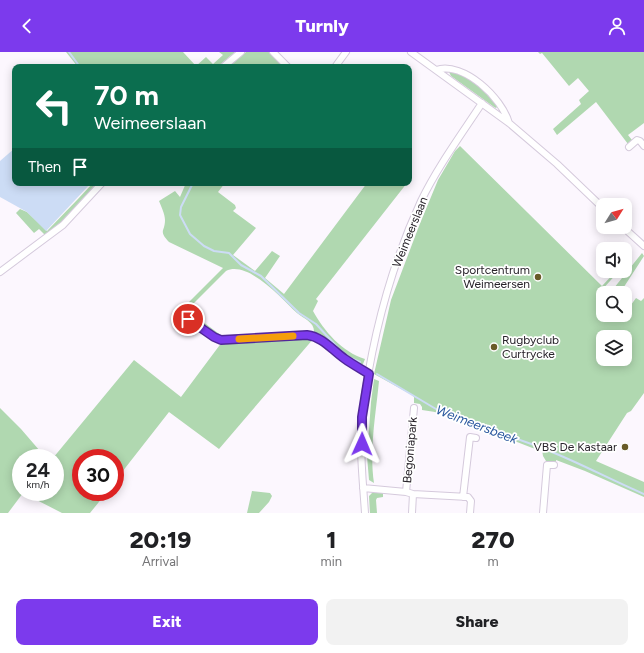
<!DOCTYPE html>
<html lang="en">
<head>
<meta charset="utf-8">
<style>
  body { margin:0; font-family:Figtree,sans-serif; background:#f2f2f2; color:#202124; height:100vh; display:flex; flex-direction:column; font-size:15px; white-space:nowrap }
  * { box-sizing:border-box; margin:0 }
  p { font-size:13px; color:#757577 }
  .icon { flex:none; width:22px; height:22px; fill:none; stroke:currentColor; stroke-width:2; stroke-linecap:round; stroke-linejoin:round }
  .map { position:relative; height:461px; overflow:hidden }
  .panel { display:flex; flex-direction:column; background:#fff; flex:1 }
  .panel>* { flex:none }
  .top-card { position:absolute; left:12px; top:12px; width:400px; height:122px; border-radius:8px; box-shadow:0 2px 10px #0003; background:#0b6e4f; color:#fff; overflow:hidden }
  .needle { width:26px; rotate:53deg }
  .tools { position:absolute; left:596px; top:146px; display:grid; gap:8px }
  .tools a { display:grid; place-items:center; width:36px; height:36px; border-radius:8px; background:#fff; box-shadow:0 2px 10px #0003; font-size:20px }
  .speed { position:absolute; left:12px; top:397px; display:flex; gap:8px; font-size:20px; font-weight:700; text-align:center }
  .speed>* { display:grid; place-content:center; width:52px; height:52px; border-radius:50%; background:#fff; box-shadow:0 2px 10px #0003; line-height:1 }
  .speed small { font-size:10px; font-weight:400 }
  .speed .limit { border:6px solid #d22; background:#fff; color:#111 }
  .pin { position:absolute; display:grid; place-items:center; width:34px; height:34px; color:#fff; margin:-17px; border:2px solid #fff; border-radius:50%; box-shadow:0 1px 4px #0007 }
  .me { position:absolute; width:44px; margin:-22px; rotate:1deg; stroke-linejoin:round; filter:drop-shadow(0 0 3px #0008) }
  .turn { display:flex; align-items:center; gap:14px; height:84px; padding:0 16px; font-size:18px }
  .turn .icon { width:52px; height:52px; stroke-width:2.5 }
  .turn b { display:block; font-size:28px; line-height:34px }
  .then { display:flex; align-items:center; height:38px; padding:0 16px; background:#0003; gap:8px; font-size:15px }
  .eta { display:flex; justify-content:space-evenly; align-items:center; height:68px; text-align:center }
  .eta b { font-size:24px; font-weight:800; line-height:28px }
  .button { display:flex; gap:8px; margin-top:auto; padding:8px 16px }
  .button a { flex:1; height:46px; border-radius:8px; background:#7c3aed; color:#fff; font-size:16px; font-weight:800; line-height:46px; text-align:center }
  .button a+a { background:#f2f2f2; color:#202124 }
  header { display:flex; justify-content:space-between; align-items:center; height:52px; padding:0 16px; background:#7c3aed; color:#fff; font-size:18px; font-weight:800 }
  .map>svg:first-child { display:block }
  .green { fill:#b0d8b0; fill-rule:evenodd }
  .water { fill:#ccdcf5 }
  .lines { fill:none; stroke-linecap:round; stroke-linejoin:round }
  .stream { stroke:#ccdcf5; stroke-width:2 }
  .minor-casing { stroke:#d5cadc; stroke-width:8 }
  .minor { stroke:#fff; stroke-width:6 }
  .route-casing { stroke:#51269a; stroke-width:10 }
  .route { stroke:#7c3aed; stroke-width:7 }
  .slow { stroke:#f59e0b; stroke-width:7 }
  .poi-dot { fill:#695b28; stroke:#fff; stroke-width:1.5 }
  .labels { text-anchor:middle; stroke-width:3.5; stroke-linejoin:round; paint-order:stroke }
  .street-label { font-size:12px; fill:#28232a; stroke:#fff }
  .poi-label { font-size:12px; fill:#28232a; stroke:#fff; text-anchor:end }
  .water-label { font-size:13px; font-style:italic; fill:#28569d; stroke:#fff }
</style>
</head>
<body>
<header><svg class="icon" aria-label="back" viewBox="0 0 24 24"><path d="M15 5l-7 7 7 7"/></svg>Turnly<svg class="icon" aria-label="person" viewBox="0 0 24 24"><circle cx="12" cy="8" r="4"/><path d="M4 21q1-7 8-7t8 7"/></svg></header>
<div class="map">
<svg width="644" height="461" viewBox="0 0 644 461">
  <rect width="100%" height="100%" fill="#fcf7fe"/>
  <path class="green" d="M66,0h117l13,14 10,-9 7,7 10,-9 -4,-3h16l-18,15h-139z
    M246,0h23l15,15h-55z
    M538,0h106v71l-16,12 4,5 -4,4 -32,-42 -39,33 -4,-6 28,-25 -2,-4 10,-9 -11,-13 -9,8 -27,-33 -2,1z
    M451,19l26,11 21,24 -2,2 -2,-1 -43,-31 -2,-4z
    M460,94l142,140 14,-15h3l-18,20 3,2h-1v22h22v-8l3,2 8,-11 5,3 3,-3v95l-13,18 -4,2 -31,48 48,21v15l-59,-26 -29,-11v2l-10,-1 -3,-5 -2,-12 -2,-1v7c-39,-13 -76,-35 -117,-40v-3l-2,-3 -6,-1v-6l-2,-2 -38,-21 17,-74 28,-74 19,-46 17,-29zM603,285h22v22h-22z
    M93,131h4l-36,40 -8,7 -8,5 -6,-6 -5,4 -18,-20 4,-4 7,3 20,19 30,-31z
    M186,131h39l-7,9 17,13 1,3 -3,3 23,17 -23,27 22,16 17,-20 8,5 -15,22 19,16 83,-111h40l-91,116 2,2 -5,10c11,20 29,41 52,48l-2,5 -3,1 -18,-10 -28,-22c1,-11 -10,-14 -17,-20 -15,-14 -49,-53 -71,-42l-39,39 35,26 -2,2 -41,-26 44,-44 -54,-26c-11,-12 -4,-10 -4,-22 0,-6 -4,-14 -6,-19l16,-10 5,6z
    M642,201l2,3 -24,37h-10z
    M308,285l6,1 -95,111 -50,-37 -54,69v-23h-34v34h26l-17,21h-28l-39,-20 -15,20h-8v-105l21,21 25,29h-25v34h34v-34h-2l81,-98 47,37 41,-55z
    M374,327l5,2c-3,32 -10,69 -5,102l-5,-3 -2,-24 4,-54z
    M252,439l18,2 2,3 -3,6 -10,11h-12z
    M376,440l7,1v4l-6,1 -1,2 1,13h-7l-1,-17 3,-3z"/>
  <path class="water" d="M15,96v35h76l-45,48 -19,-19 -27,-15v-36z"/>
  <g class="lines">
    <path class="stream" d="M69,0l11,15
      M193,131l-12,24 -1,8 10,19 14,12 10,5 15,2 12,12 20,11 38,37 17,11 23,25 11,9 10,4
      M377,322l64,38 96,34
      M547,398c33,13 64,30 97,44"/>
    <defs>
      <path id="minor" d="M273,0l15,15
        M411,0l98,71 48,41 46,44
        M223,15l18,-15
        M335,15l11,-15
        M436,18c28,-9 66,28 73,53
        M629,95l8,-7 3,1 4,5
        M623,175l21,19
        M0,220l63,-47 39,-42
        M188,267l26,18 7,3 86,-5c16,2 25,15 38,24 7,5 16,10 24,15
        M363,436l43,4 7,2 55,3 3,4 -1,12
        M406,440l8,-84
        M463,445l7,-60 6,1
        M365,461c-2,-31 -6,-66 -3,-97 9,-73 28,-148 59,-215 17,-35 40,-66 61,-98
        M412,461l1,-19
        M543,461l4,-48h7"/>
    </defs>
    <use href="#minor" class="minor-casing"/>
    <use href="#minor" class="minor"/>
  </g>
  <g class="lines">
    <defs>
      <path id="route" d="M188,267l26,18 7,3 86,-5c16,2 25,15 38,24 7,5 16,10 24,15l-7,43v27"/>
    </defs>
    <use href="#route" class="route-casing"/>
    <use href="#route" class="route"/>
    <path class="slow" d="M239,287l54,-3"/>
  </g>
  <g class="poi-dot">
    <circle cx="538" cy="225" r="4"/>
    <circle cx="494" cy="295" r="4"/>
    <circle cx="625" cy="395" r="4"/>
  </g>
  <g class="labels">
    <g class="street-label">
      <text transform="translate(410 180) rotate(-68)" y="4">Weimeerslaan</text>
      <text transform="translate(410 398) rotate(-85)" y="4">Begoniapark</text>
    </g>
    <g class="poi-label">
      <text x="530" y="222">Sportcentrum<tspan x="530" dy="14">Weimeersen</tspan></text>
      <text x="502" y="292" text-anchor="start">Rugbyclub<tspan x="502" dy="14">Curtrycke</tspan></text>
      <text x="617" y="399">VBS De Kastaar</text>
    </g>
    <g class="water-label">
      <text transform="translate(477 372) rotate(21)" y="5">Weimeersbeek</text>
    </g>
  </g>
</svg>
<div class="tools">
<a><svg class="needle" viewBox="-14 -14 28 28"><path d="M0-13l5 13h-10z" fill="#e53935"/><path d="M0 13l5-13h-10z" fill="#757577"/></svg></a>
<a><svg class="icon" aria-label="sound" viewBox="0 0 24 24"><path d="M4 9h4l5-4v14l-5-4H4zM17 9q2 3 0 6"/></svg></a>
<a><svg class="icon" aria-label="search" viewBox="0 0 24 24"><circle cx="10" cy="10" r="6"/><path d="M15 15l6 6"/></svg></a>
<a><svg class="icon" aria-label="layers" viewBox="0 0 24 24"><path d="M12 4l9 5-9 5-9-5zM3 14l9 5 9-5"/></svg></a>
</div>
<div class="speed"><div>24<small>km/h</small></div><div class="limit">30</div></div>
<div class="pin" style="left:188px;top:267px;background:#d93025"><svg class="icon" aria-label="arrive" viewBox="0 0 24 24"><path d="M6 21V4h12l-3 4 3 4H6"/></svg></div>
<svg class="me" style="left:362px;top:392px" viewBox="-20 -20 40 40"><path d="M0-17L14 15 0 8-14 15z" fill="#7c3aed" stroke="#fff" stroke-width="4"/></svg>
<div class="top-card">
<div class="turn"><svg class="icon" aria-label="left" viewBox="0 0 24 24"><path d="M17 20v-9H6M10 6l-5 5 5 5"/></svg><div><b>70 m</b>Weimeerslaan</div></div>
<div class="then">Then<svg class="icon" aria-label="arrive" viewBox="0 0 24 24"><path d="M6 21V4h12l-3 4 3 4H6"/></svg></div>
</div>
</div>
<section class="panel">
<div class="eta">
<div><b>20:19</b><p>Arrival</p></div>
<div><b>1</b><p>min</p></div>
<div><b>270</b><p>m</p></div>
</div>
<div class="button"><a>Exit</a><a>Share</a></div>
</section>
</body>
</html>
